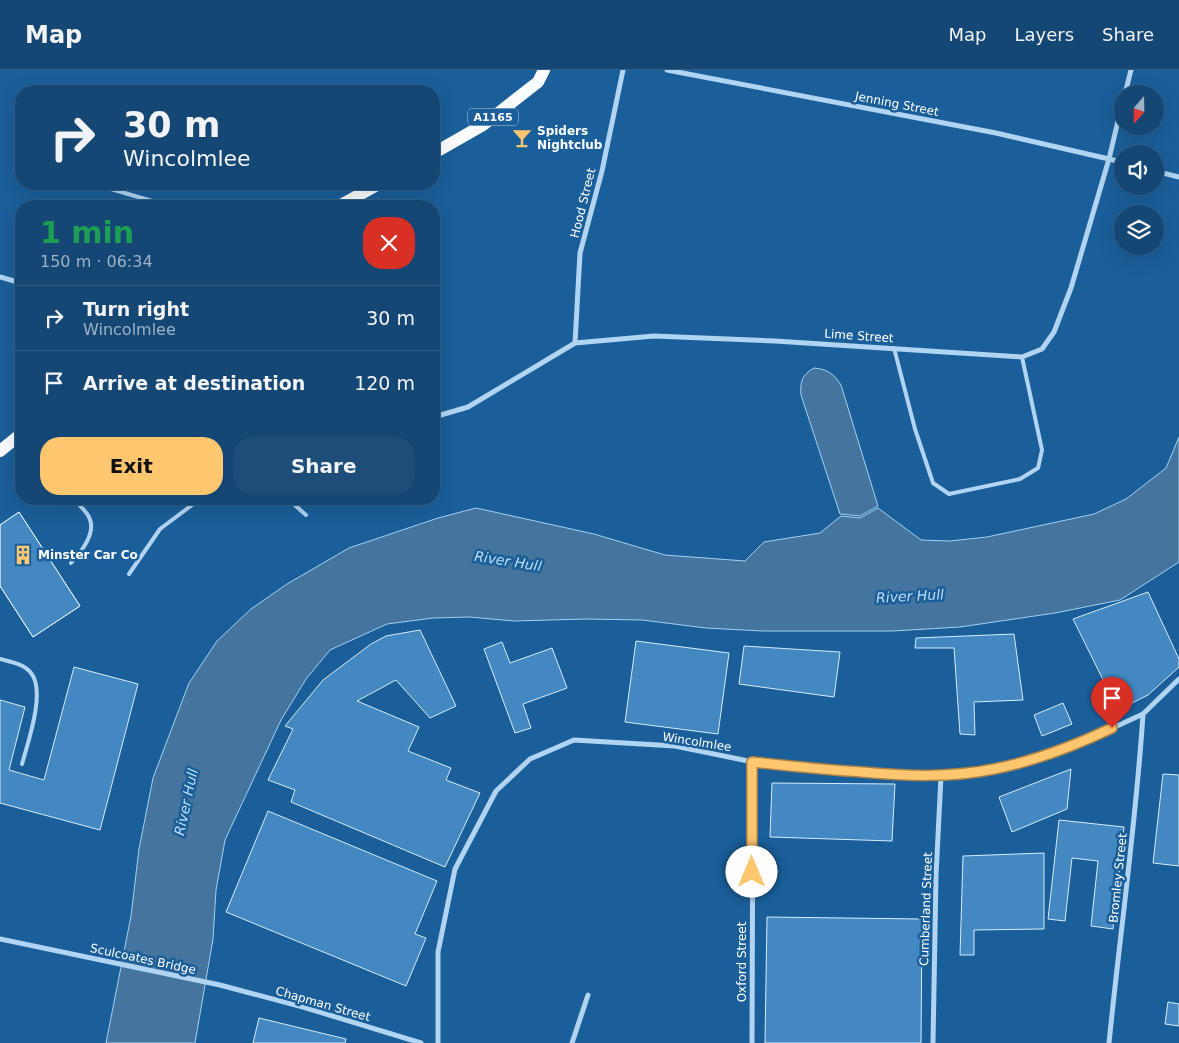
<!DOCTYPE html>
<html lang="en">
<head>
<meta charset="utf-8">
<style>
  body { margin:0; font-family:"DejaVu Sans",sans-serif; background:#1d4e79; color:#f1f3f6; height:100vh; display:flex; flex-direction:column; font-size:19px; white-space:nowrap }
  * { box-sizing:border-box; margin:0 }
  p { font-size:16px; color:#9db2c5 }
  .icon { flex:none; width:28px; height:28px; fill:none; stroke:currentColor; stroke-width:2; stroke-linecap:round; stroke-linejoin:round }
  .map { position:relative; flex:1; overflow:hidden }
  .details { position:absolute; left:15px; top:130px; width:425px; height:305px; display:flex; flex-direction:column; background:#144774; border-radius:20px; box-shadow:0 5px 20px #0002,0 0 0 1px #335f86 }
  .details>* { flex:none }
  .guide { position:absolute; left:15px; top:15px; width:425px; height:105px; border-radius:20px; box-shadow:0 5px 20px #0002,0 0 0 1px #335f86; background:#144774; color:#f1f3f6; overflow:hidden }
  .needle { width:32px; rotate:200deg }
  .buttons { position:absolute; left:1114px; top:15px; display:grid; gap:10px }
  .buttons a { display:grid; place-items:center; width:50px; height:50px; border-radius:50%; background:#144774; box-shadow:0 5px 20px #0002,0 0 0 1px #335f86; font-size:25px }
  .pin { position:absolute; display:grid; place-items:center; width:42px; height:42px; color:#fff; margin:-51px -21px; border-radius:50% 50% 50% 0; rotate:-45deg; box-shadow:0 0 5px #0007 }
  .pin .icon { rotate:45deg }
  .me { position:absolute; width:55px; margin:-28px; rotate:0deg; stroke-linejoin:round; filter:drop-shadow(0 0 4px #0008) }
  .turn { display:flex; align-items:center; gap:18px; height:105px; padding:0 25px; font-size:22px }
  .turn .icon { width:65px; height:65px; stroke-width:2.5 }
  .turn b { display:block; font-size:35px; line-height:42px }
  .round { display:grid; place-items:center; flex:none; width:52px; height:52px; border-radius:20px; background:#1d4e79 }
  .headline { display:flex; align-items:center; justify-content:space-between; height:85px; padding:0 25px }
  h1 { font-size:30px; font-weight:700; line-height:38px; color:#1e9e55 }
  .primary-button { display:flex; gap:10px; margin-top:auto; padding:10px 25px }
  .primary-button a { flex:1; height:58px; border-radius:20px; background:#ffc670; color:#111; font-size:20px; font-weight:700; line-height:58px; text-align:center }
  .primary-button a+a { background:#1d4e79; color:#f1f3f6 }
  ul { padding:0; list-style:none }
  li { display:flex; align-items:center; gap:15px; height:65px; padding:0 25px; border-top:1px solid #335f86 }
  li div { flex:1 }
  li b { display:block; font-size:19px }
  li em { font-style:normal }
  header { display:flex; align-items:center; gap:30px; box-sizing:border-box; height:70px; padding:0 25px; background:#144774; border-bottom:1px solid #335f86 }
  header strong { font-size:24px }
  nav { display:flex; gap:28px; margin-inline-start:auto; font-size:18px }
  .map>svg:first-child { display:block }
  .water { fill:#45759e; stroke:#a3d1f3 }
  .building { fill:#4388c1; stroke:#d7ecfc }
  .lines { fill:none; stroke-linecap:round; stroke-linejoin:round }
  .lane { stroke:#b0d4f1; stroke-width:4 }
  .street { stroke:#b0d4f1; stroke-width:5 }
  .primary { stroke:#fafcff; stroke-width:12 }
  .route-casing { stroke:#a68149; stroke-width:12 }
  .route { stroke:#ffc670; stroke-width:9 }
  .labels { text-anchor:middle; stroke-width:5; stroke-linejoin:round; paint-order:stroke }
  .shield { fill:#1a5f9a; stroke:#bacfe1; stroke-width:1 }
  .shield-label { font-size:11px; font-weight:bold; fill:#fff }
  .street-label { font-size:12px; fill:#fff; stroke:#1a5f9a }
  .poi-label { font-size:12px; font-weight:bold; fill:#fff; stroke:#1a5f9a; text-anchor:start }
  .water-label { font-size:14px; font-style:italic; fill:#bddef7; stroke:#1a5f9a }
</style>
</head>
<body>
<header>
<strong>Map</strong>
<nav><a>Map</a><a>Layers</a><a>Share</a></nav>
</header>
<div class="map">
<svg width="1179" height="973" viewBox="0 0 1179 973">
  <rect width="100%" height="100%" fill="#1a5f9a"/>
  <path class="water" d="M814,298c13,1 20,6 27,17l37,121 -18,10 -20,-2 -39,-119c-1,-14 1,-20 13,-27z
    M1179,367v125l-59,38 -65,13 -95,14 -67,4h-131l-56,-3 -64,-8 -55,-1 -73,2 -45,-4 -36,1 -46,6 -57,26 -24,29 -25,41 -56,120 -9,50 -3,49 -18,104h-89l25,-127 8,-67 14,-71 36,-95 28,-42 34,-32 36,-25 62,-36 89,-30 38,-10 118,26 71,21 80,6 19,-19 56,-9 21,-17 19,2 18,-10 43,32 29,1 37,-4 107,-23 32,-15 40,-31z"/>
  <path class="building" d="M19,442l61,94 -47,31 -33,-51v-61z
    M19,442l61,94 -47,31 -33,-51v-61z
    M1148,522l31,67v8l-31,28 -30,15 -45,-91z
    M420,560l36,76 -26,12 -34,-38 -39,21 62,26 -11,24 43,17 -5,12 34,13 -35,74 -154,-65 4,-12 -27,-10 25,-51 -8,-3 38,-46 48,-36 15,-8z
    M1014,564l9,66 -49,2 1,33 -15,-1 -6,-86h-39l1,-10z
    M636,571l93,12 -11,81 -93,-12z
    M502,572l8,21 42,-15 15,40 -44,16 8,24 -16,5 -31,-84z
    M744,576l96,6 -6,45 -95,-13z
    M74,597l64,17 -38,146 -100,-27v-103l25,7 -16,63 35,10z
    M1063,633l9,21 -30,12 -8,-21z
    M1071,699l-4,40 -55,23 -13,-35z
    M1163,704l16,1v91l-26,-3z
    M772,713l123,1 -3,57 -122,-4z
    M268,741l169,70 -22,53 11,4 -20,48 -180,-74z
    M1059,750l65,7 -11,102 -22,-3 7,-65 -26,-3 -7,63 -17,-2z
    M1044,783v76l-70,1v25h-14l3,-99z
    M767,847l155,2 -1,124h-156z
    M1168,932l11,2v22l-14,-2z
    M259,948l87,21 -1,4h-92z"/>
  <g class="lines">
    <path class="lane" d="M111,119l58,17
      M894,278l21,81 18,54 16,11 71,-15 18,-11 4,-18 -20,-93
      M288,429l18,16
      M71,493c10,-11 26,-30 18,-46 -3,-6 -10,-12 -15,-18
      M129,504l31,-45 40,-30
      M0,589c11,3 24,5 31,14 15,18 -3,69 -9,91"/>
    <path class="street" d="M667,0l329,63 126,29
      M1125,24l6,-24
      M1155,101l24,6
      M0,207l21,6
      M575,273l5,-90 22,-82 21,-101
      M434,347l34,-10 107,-64 79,-7 121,5 247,16 20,-8 12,-17 17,-44 38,-129 13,-55
      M0,869l220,46 83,22 118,36
      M438,973v-91l17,-83 41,-78 34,-32 44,-19 101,6 78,16 48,6 111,8h29l54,-7 70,-19 78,-36 36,-35
      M572,973l16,-48
      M752,973l1,-281
      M933,973l3,-167 5,-100
      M1109,973c11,-110 27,-219 34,-329"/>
    <path class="primary" d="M434,83l49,-28 55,-43 6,-12
      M339,136l40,-22
      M0,381l21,-17"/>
  </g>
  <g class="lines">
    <defs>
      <path id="route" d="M752,802v-110c37,4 73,8 110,10 44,4 88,6 132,-3 41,-8 80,-23 118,-41"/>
    </defs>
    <use href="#route" class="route-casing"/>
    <use href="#route" class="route"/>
  </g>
  <defs>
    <symbol id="bar-bare" viewBox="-9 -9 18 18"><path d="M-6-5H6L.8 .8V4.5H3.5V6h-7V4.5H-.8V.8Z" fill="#ffc670" stroke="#1a5f9a" stroke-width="2.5" paint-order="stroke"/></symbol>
    <symbol id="building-bare" viewBox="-9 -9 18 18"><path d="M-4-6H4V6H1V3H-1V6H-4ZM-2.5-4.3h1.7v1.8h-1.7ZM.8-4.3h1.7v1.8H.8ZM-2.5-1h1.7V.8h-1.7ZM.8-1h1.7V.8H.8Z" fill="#ffc670" stroke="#1a5f9a" stroke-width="2.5" paint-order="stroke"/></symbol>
  </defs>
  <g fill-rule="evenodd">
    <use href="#bar-bare" x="508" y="54" width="28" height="28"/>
    <use href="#building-bare" x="9" y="471" width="28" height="28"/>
  </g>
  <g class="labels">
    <rect class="shield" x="468" y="38.5" width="50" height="17" rx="4"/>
    <g class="shield-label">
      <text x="493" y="51">A1165</text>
    </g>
    <g class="street-label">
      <text transform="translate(897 34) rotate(11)" y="4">Jenning Street</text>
      <text transform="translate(583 133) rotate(-76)" y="4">Hood Street</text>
      <text transform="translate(859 266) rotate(4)" y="4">Lime Street</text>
      <text transform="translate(697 672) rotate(9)" y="4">Wincolmlee</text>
      <text transform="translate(1118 808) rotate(-84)" y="4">Bromley Street</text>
      <text transform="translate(926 839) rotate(-88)" y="4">Cumberland Street</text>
      <text transform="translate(143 889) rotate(12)" y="4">Sculcoates Bridge</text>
      <text transform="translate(742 892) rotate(-90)" y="4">Oxford Street</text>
      <text transform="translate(323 934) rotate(16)" y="4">Chapman Street</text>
    </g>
    <g class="poi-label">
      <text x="537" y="65">Spiders<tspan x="537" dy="14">Nightclub</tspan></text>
      <text x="38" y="489">Minster Car Co</text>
    </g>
    <g class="water-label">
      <text transform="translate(508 491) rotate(9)" y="5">River Hull</text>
      <text transform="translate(910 526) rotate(-3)" y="5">River Hull</text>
      <text transform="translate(186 732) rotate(-78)" y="5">River Hull</text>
    </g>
  </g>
</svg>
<div class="buttons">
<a><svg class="needle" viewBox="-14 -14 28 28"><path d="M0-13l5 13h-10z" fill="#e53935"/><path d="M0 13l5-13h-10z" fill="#9db2c5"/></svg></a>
<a><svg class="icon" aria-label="sound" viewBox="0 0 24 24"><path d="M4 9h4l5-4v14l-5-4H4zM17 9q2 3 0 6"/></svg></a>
<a><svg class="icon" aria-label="layers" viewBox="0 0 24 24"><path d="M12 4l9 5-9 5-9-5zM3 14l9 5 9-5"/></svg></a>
</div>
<div class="pin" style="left:1112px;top:658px;background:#d93025"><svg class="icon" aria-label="arrive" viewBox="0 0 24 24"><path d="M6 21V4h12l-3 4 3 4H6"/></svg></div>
<svg class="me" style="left:752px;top:802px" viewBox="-20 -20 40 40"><circle r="19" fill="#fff"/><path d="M0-13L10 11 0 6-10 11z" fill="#ffc670"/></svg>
<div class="guide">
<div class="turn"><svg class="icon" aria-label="right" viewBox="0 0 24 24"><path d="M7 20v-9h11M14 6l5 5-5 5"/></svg><div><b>30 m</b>Wincolmlee</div></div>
</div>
<section class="details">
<div class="headline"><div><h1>1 min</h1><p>150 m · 06:34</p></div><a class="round" style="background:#d93025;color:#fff"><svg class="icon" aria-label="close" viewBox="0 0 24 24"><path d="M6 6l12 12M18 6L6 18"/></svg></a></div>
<ul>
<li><svg class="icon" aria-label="right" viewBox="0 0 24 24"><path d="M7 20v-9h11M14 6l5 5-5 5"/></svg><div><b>Turn right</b><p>Wincolmlee</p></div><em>30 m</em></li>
<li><svg class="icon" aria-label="arrive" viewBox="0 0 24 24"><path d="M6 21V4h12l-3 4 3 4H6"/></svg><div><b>Arrive at destination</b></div><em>120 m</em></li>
</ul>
<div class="primary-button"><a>Exit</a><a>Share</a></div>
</section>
</div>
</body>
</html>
